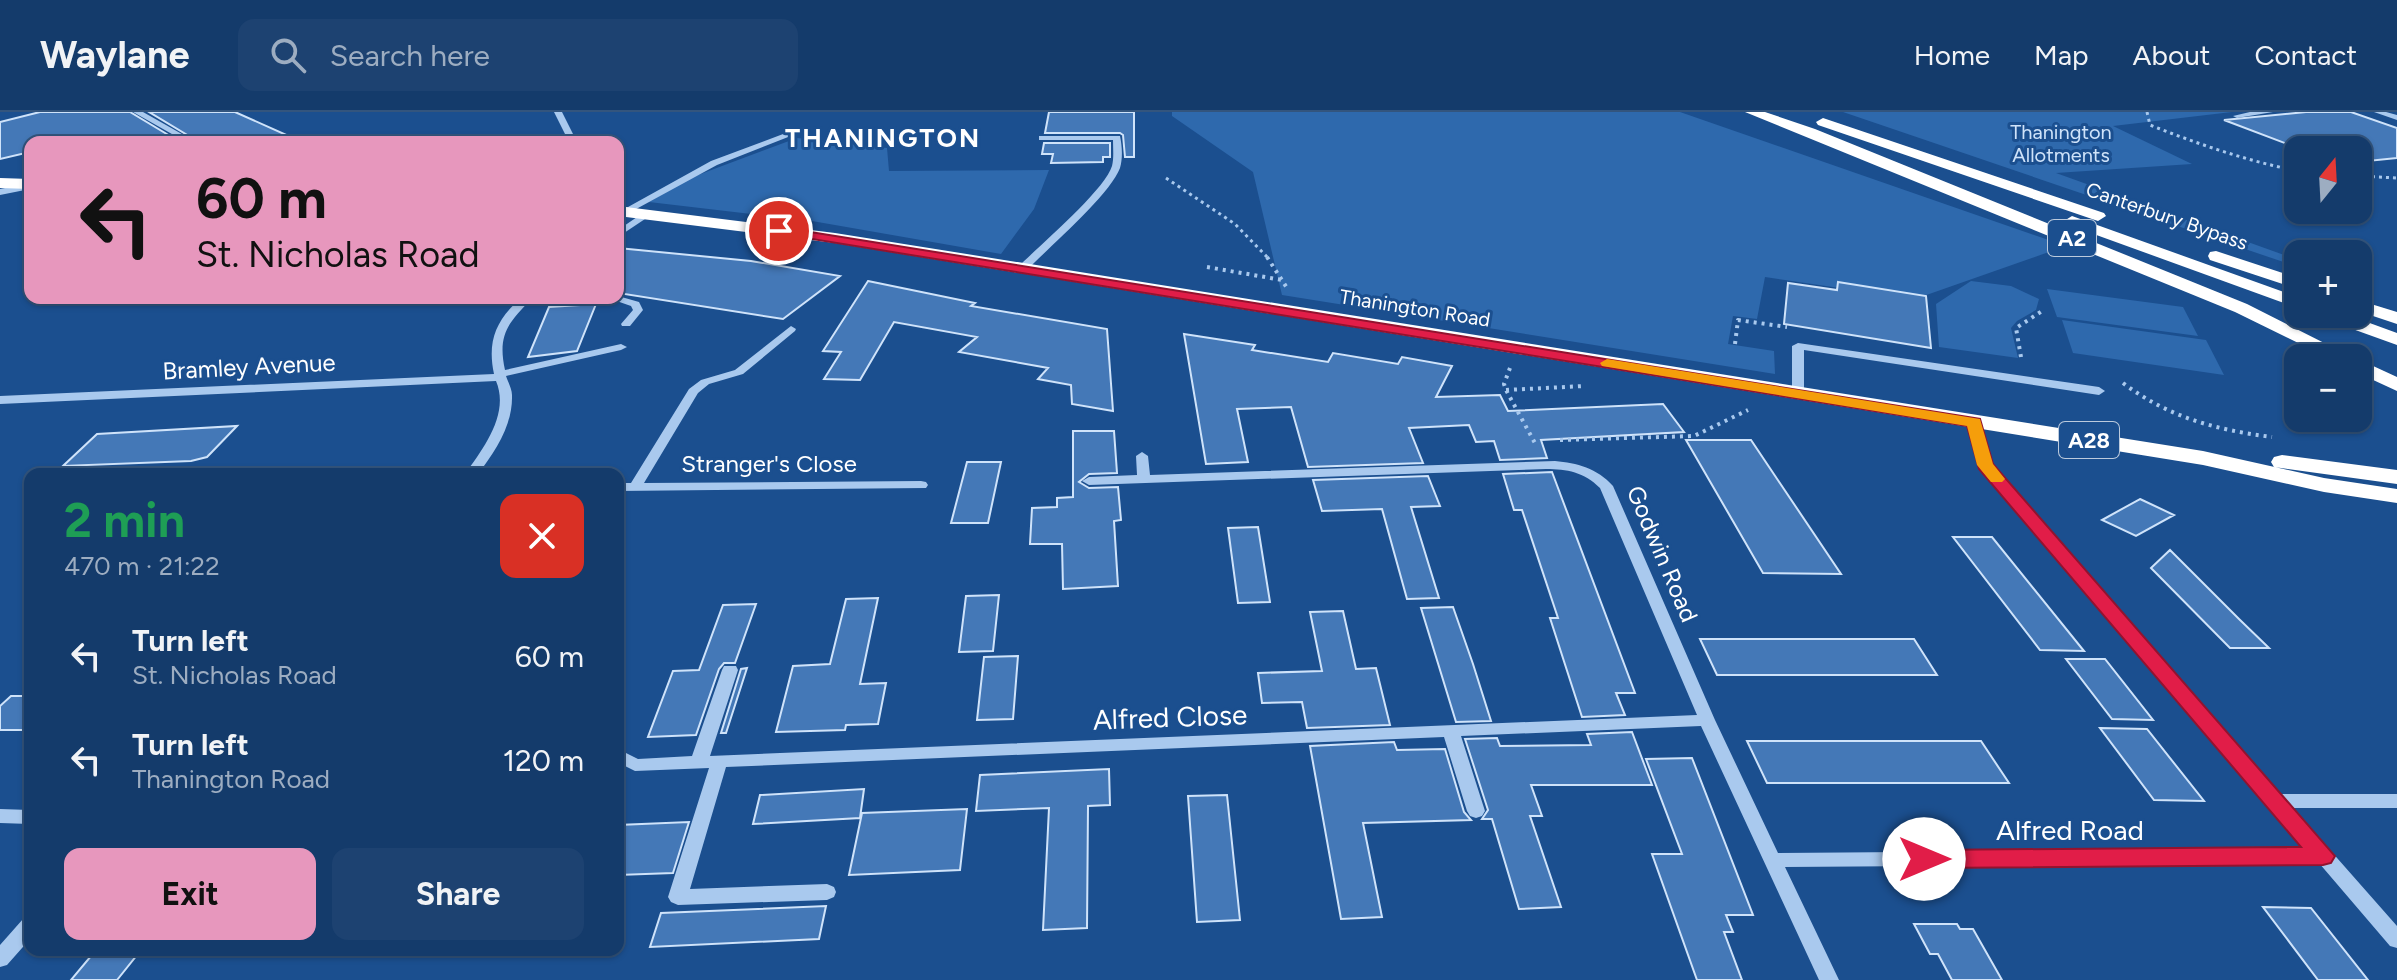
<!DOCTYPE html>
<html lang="en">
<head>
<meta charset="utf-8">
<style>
  body { margin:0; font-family:Figtree,sans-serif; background:#1d4271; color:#f1f3f6; height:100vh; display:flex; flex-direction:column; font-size:30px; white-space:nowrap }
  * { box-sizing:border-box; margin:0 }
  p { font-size:26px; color:#9dadc1 }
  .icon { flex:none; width:44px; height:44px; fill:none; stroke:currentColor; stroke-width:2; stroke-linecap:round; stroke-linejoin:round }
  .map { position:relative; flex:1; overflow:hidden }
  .sheet { position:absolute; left:24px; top:356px; width:600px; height:488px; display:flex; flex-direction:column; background:#143b6b; border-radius:16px; box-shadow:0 2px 6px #0004,0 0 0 2px #33557e }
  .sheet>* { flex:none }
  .top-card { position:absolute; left:24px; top:24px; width:600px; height:168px; border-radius:16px; box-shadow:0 2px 6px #0004,0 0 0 2px #33557e; background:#e797bd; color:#111; overflow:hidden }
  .needle { width:52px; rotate:18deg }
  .controls { position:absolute; left:2284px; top:24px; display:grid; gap:16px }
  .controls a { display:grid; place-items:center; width:88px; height:88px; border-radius:16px; background:#143b6b; box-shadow:0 2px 6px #0004,0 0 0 2px #33557e; font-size:40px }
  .pin { position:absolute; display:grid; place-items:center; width:68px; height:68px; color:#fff; margin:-34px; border:4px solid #fff; border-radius:50%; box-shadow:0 2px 8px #0007 }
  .me { position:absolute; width:88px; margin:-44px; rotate:90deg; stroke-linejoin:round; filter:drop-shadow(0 0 6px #0008) }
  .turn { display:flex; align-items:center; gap:28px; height:168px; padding:0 40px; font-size:36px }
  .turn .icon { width:104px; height:104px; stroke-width:2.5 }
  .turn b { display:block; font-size:56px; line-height:68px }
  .round { display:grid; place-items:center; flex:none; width:84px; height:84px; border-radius:16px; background:#1d4271 }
  .headline { display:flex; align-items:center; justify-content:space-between; height:136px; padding:0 40px }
  h1 { font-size:48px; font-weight:700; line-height:60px; color:#1e9e55 }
  .button { display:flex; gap:16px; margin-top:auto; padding:16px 40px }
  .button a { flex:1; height:92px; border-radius:16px; background:#e797bd; color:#111; font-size:32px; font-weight:700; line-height:92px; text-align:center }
  .button a+a { background:#1d4271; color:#f1f3f6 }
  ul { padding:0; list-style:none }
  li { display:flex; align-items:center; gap:24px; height:104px; padding:0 40px }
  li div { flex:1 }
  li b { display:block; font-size:30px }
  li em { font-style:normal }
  header { display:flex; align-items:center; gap:48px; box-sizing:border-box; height:112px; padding:0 40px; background:#143b6b; border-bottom:2px solid #33557e }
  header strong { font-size:38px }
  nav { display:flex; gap:44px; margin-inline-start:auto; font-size:28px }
  .search { width:560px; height:72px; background:#1d4271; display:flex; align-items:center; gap:20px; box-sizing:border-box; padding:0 28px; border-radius:16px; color:#9dadc1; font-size:30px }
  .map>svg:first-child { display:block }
  .green { fill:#2e69ad }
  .building { fill:#4478b7; stroke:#cfe3fa; stroke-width:2 }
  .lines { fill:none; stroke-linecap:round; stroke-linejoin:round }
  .path-far1 { stroke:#a9c9ee; stroke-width:3; stroke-dasharray:3 4; stroke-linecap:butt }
  .path { stroke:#a9c9ee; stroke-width:4; stroke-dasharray:3 5; stroke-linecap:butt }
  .minor { fill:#a9c9ee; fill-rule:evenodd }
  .highway { fill:#fff; fill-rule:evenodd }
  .route { fill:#e11d48; stroke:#92132f; stroke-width:2 }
  .slow { fill:#f59e0b }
  .labels { text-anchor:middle; stroke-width:6; stroke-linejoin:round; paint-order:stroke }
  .far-park-label { font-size:20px; fill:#cfe3fa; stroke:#1b4f8f }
  .far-street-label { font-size:20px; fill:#fff; stroke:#1b4f8f }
  .shield { fill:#1b4f8f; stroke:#bbcadd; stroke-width:2 }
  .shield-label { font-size:22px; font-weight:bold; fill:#fff }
  .street-label { font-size:24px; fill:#fff; stroke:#1b4f8f }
  .far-district-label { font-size:26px; font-weight:bold; letter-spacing:2px; fill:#fff; stroke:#1b4f8f }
  .near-street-label { font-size:28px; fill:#fff; stroke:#1b4f8f }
</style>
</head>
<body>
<header>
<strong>Waylane</strong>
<div class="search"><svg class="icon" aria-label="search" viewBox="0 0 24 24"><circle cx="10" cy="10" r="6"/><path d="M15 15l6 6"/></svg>Search here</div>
<nav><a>Home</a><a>Map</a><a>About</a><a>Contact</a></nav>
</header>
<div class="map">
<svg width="2397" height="868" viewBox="0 0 2397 868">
  <rect width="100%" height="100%" fill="#1b4f8f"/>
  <path class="green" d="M1172,0h508l386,134 -151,53 -150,-22 -8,42 -24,-3 -5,28 46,7 1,23 -493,-79 -29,-123 -81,-56z
    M1843,0h389l-119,14 79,38 -136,9 242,87v7z
    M797,26l90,10 2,23 160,-1 -15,39 -33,45 -189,-33 -163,-19 41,-24z
    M1971,169l40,5 28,13 -3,11 -19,11 -6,7 7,30 -79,-11 -3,-43z
    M2047,177l136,18 15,29 -141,-19z
    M2062,208l144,20 18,35 -151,-22z"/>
  <path class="building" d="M40,0h90l50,30h-150v10l-30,7v-37z
    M149,0h86l67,30h-103z
    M1049,0h85v45h-9l-2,-22 -3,-2h-75z
    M2306,0h45l46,16v30l-39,4v-12h-55l-79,-30z
    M1044,31h66v14h-7v5l-52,1 2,-9h-11z
    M618,136l133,13 89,15 -57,43 -165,-26z
    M868,169l107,22 -4,3 136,23 6,82 -41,-7 -1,-19 -33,-6 10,-11 -89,-16 18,-15 -83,-15 -34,58 -36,-1 17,-27 -18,-1z
    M1838,170l88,14 5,52 -147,-24 4,-41 49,7z
    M596,192l-19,47 -49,6 21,-50z
    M1184,222l71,11 -3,5 76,12 5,-9 65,11 4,-7 50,9 -16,31 64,-2 8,16 155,-7 21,28 -143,8 6,18 -47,2 -6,-19 -18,1 -7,-17 -60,3 14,35 -115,4 -17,-60 -54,2 11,53 -42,2z
    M237,314l-30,31 -16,4 -128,5 34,-32z
    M1073,319h41l3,42 -28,1 -10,8 10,6 29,-1 3,33 -7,1 4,65 -55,3 -1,-45h-32l2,-36 25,-1v-9l16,-1z
    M1686,328h65l90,134 -78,-1z
    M967,350h34l-13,61h-37z
    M1552,360l83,221h-19l9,22 -43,2 -32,-99h8l-36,-108h-8l-11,-36z
    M1428,364l12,30 -29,1 28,91 -32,1 -25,-90 -60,2 -9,-31z
    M2140,387l34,16 -38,21 -34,-16z
    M1258,415l12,75 -32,1 -10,-75z
    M1953,425h39l92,114 -44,-1z
    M2170,438l69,69 30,29h-39l-79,-80z
    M999,483l-6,56 -34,1 7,-56z
    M878,486l-18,86 26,-1 -8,41 -32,1 -1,5 -69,2 17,-66 37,-2 16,-65z
    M756,492l-21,59h-11l-5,6 -23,66 -48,2 25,-66 26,-1 24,-65z
    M1453,495l20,57 18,57 -35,1 -35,-114z
    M1343,499l13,58 20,-1 14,57 -83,3 -5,-26 -40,1 -4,-30 64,-2 -12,-59z
    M1700,527h214l23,36h-220z
    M1018,544l-5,63 -36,1 7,-63z
    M2066,547h39l48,61 -41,-1z
    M747,556l-21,65h-5l20,-64z
    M11,584h19v34h-30v-24z
    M2100,616l47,1 57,72 -50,-1z
    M1632,620l20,53h-121l11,31h-12l31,91 -42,2 -27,-90h-10l6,-9 -23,-71 32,-1 3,8 91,-1 -4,-11z
    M1747,629h234l28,42h-242z
    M1394,630l3,8 48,-1 19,63 7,8 -108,3 19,94 -41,2 -31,-173z
    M1692,646l61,157h-27l7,17h-9l18,48h-45l-45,-126h30l-36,-95z
    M1109,657l1,36 -22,1 -1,122 -44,2 6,-122 -73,3 4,-36z
    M864,677l-4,29 -107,6 7,-29z
    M1227,683l13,125 -43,2 -9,-126z
    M967,697l-7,61 -111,5 13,-62z
    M689,710l-16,51 -55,2v-50z
    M826,794l-7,33 -169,8 11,-34z
    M2263,795l48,1 57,72h-50z
    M1914,812h43l3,5h13l29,51h-50l-14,-26h-8z
    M96,838h45l-24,30h-46z"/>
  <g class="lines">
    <path class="path-far1" d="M2147,0l3,13c48,19 97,36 148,46
      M2358,64l39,2
      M1166,66l69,46 34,35"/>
    <path class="path" d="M1267,145l20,31
      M1207,155l75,13
      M1735,232l3,-24 49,7
      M2021,245l-5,-29 26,-17
      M1510,256l-6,16 2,6 30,55
      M2123,271c45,34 93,47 149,54
      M1506,278l79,-4
      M1560,328l134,-4 54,-26"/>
    <path class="minor" d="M133,0h10l53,30h-10z
      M554,0h8l15,30h-8z
      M2250,0h23l-36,6 -4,-2z
      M2374,0h12l11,3v5z
      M799,16l7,2 -89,35 -90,49 -8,-2 92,-51z
      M1039,24h81c2,9 3,22 0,32 -10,27 -72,80 -94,103l-4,1 -5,-3 1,-2c21,-21 87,-77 94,-101 2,-8 1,-17 1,-26h-74z
      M30,71v6l-30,6v-6z
      M643,101l8,2 -33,22v-7z
      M618,184l21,6 4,8 -13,16h-8l-1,-2 12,-14 -2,-4 -23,-8h10z
      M521,186h11c-23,25 -35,35 -27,72l116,-26 6,3 -6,3 -115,26c2,6 6,13 6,19 1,30 -17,57 -34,79h-13c18,-25 45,-60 31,-93l-496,23v-8l494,-22c-7,-33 2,-54 27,-76z
      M791,214l5,3 -1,2 -52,43 -34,10 -11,9 -54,90 277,-2 5,1 2,3 -2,3 -308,3v-8h13l58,-94 12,-9 34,-10z
      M1798,231l301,44 6,4 -6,4 -295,-45v45l-6,4 -6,-4v-49z
      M1975,306l6,4 10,42 290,330h116v14h-104l104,118v22l-7,-2 -71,-83 -534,4 54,113h-20l-118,-254 -240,10 24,75 -3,5 -6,2 -6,-2 -3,-5 -23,-74 -718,30 -36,122 137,-5 7,3 2,5 -2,5 -7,3 -149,5 -7,-3 -3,-5 41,-129 -74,3 -12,-6 -5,1v-12l8,-1 12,6 54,-3 30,-86 2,-4h12l2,4 -28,86 987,-41 -97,-227c-16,-16 -33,-19 -54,-19l-457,16 -7,-4 7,-4 48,-2 -1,-19 6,-4 6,4 2,19 405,-14c22,2 42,7 58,25l102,234 63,133 529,-4 -327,-381 -11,-46z
      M0,697l30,1v14l-30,-1z
      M30,805v22l-23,26 -7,2v-22l23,-26z"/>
    <path class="highway" d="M1745,0h20l50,17 432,175 107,54h-25l-94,-46z
      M1823,6l281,95 2,3 -8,5 -6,-2 -274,-94 -2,-3z
      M0,66l30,1v10l-30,-1z
      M618,94l217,27 1368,218 121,27 73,11v14l-73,-11 -121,-27 -1368,-222 -217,-27z
      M2072,104l226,81v11l-232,-84 -2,-3z
      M2216,139l82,27v11l-88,-29 -2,-4 2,-4z
      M2358,188l39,12v12l-39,-13z
      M2319,202h26l52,19v12l-75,-27z
      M2358,247l39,18v14l-39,-18z
      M2282,343l115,15v14l-123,-17 -3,-5 3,-5z"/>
  </g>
  <path class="route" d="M779,115l1201,192 13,45 342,392 -4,7 -8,2 -399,3 -8,-2 -4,-7 4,-7 8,-2 377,-3 -322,-378 -12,-43 -1192,-193v-5z"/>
  <path class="slow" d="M1607,247l373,60 13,45 12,15 -3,3h-11l-14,-17 -10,-39 -365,-60 -2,-3z"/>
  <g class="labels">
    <g class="far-park-label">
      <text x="2061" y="27">Thanington<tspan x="2061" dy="23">Allotments</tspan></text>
    </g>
    <g class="far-street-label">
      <text transform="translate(2167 104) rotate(19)" y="7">Canterbury Bypass</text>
      <text transform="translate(1415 196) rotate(9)" y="7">Thanington Road</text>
    </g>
    <g class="shield">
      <rect x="2048" y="108" width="48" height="36" rx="6"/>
      <rect x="2059" y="310" width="60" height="36" rx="6"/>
    </g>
    <g class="shield-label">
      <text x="2072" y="134">A2</text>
      <text x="2089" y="336">A28</text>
    </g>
    <g class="street-label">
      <text transform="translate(249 255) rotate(-3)" y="8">Bramley Avenue</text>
      <text x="769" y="360">Stranger's Close</text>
      <text transform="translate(1662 442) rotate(67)" y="8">Godwin Road</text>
    </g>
    <g class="far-district-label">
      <text x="883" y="35">THANINGTON</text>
    </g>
    <g class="near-street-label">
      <text transform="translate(1170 605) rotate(-2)" y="10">Alfred Close</text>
      <text x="2070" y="728">Alfred Road</text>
    </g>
  </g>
</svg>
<div class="controls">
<a><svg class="needle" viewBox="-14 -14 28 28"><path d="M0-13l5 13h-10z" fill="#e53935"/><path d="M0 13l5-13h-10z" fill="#9dadc1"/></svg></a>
<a>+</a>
<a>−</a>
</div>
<div class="pin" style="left:779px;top:119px;background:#d93025"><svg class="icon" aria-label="arrive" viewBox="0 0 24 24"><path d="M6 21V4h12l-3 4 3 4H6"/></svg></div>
<svg class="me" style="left:1924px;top:747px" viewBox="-20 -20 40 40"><circle r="19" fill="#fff"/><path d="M0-13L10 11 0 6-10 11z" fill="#e11d48"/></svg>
<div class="top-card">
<div class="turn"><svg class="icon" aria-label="left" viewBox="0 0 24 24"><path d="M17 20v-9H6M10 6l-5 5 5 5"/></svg><div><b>60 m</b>St. Nicholas Road</div></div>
</div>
<section class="sheet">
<div class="headline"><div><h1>2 min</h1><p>470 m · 21:22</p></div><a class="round" style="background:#d93025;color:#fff"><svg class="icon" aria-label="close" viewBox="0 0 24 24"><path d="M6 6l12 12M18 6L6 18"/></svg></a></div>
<ul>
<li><svg class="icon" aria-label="left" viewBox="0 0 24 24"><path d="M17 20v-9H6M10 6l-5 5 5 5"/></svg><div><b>Turn left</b><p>St. Nicholas Road</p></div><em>60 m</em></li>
<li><svg class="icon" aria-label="left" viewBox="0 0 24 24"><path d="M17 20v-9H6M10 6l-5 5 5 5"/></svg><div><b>Turn left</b><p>Thanington Road</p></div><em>120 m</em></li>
</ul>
<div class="button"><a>Exit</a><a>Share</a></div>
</section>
</div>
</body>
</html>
